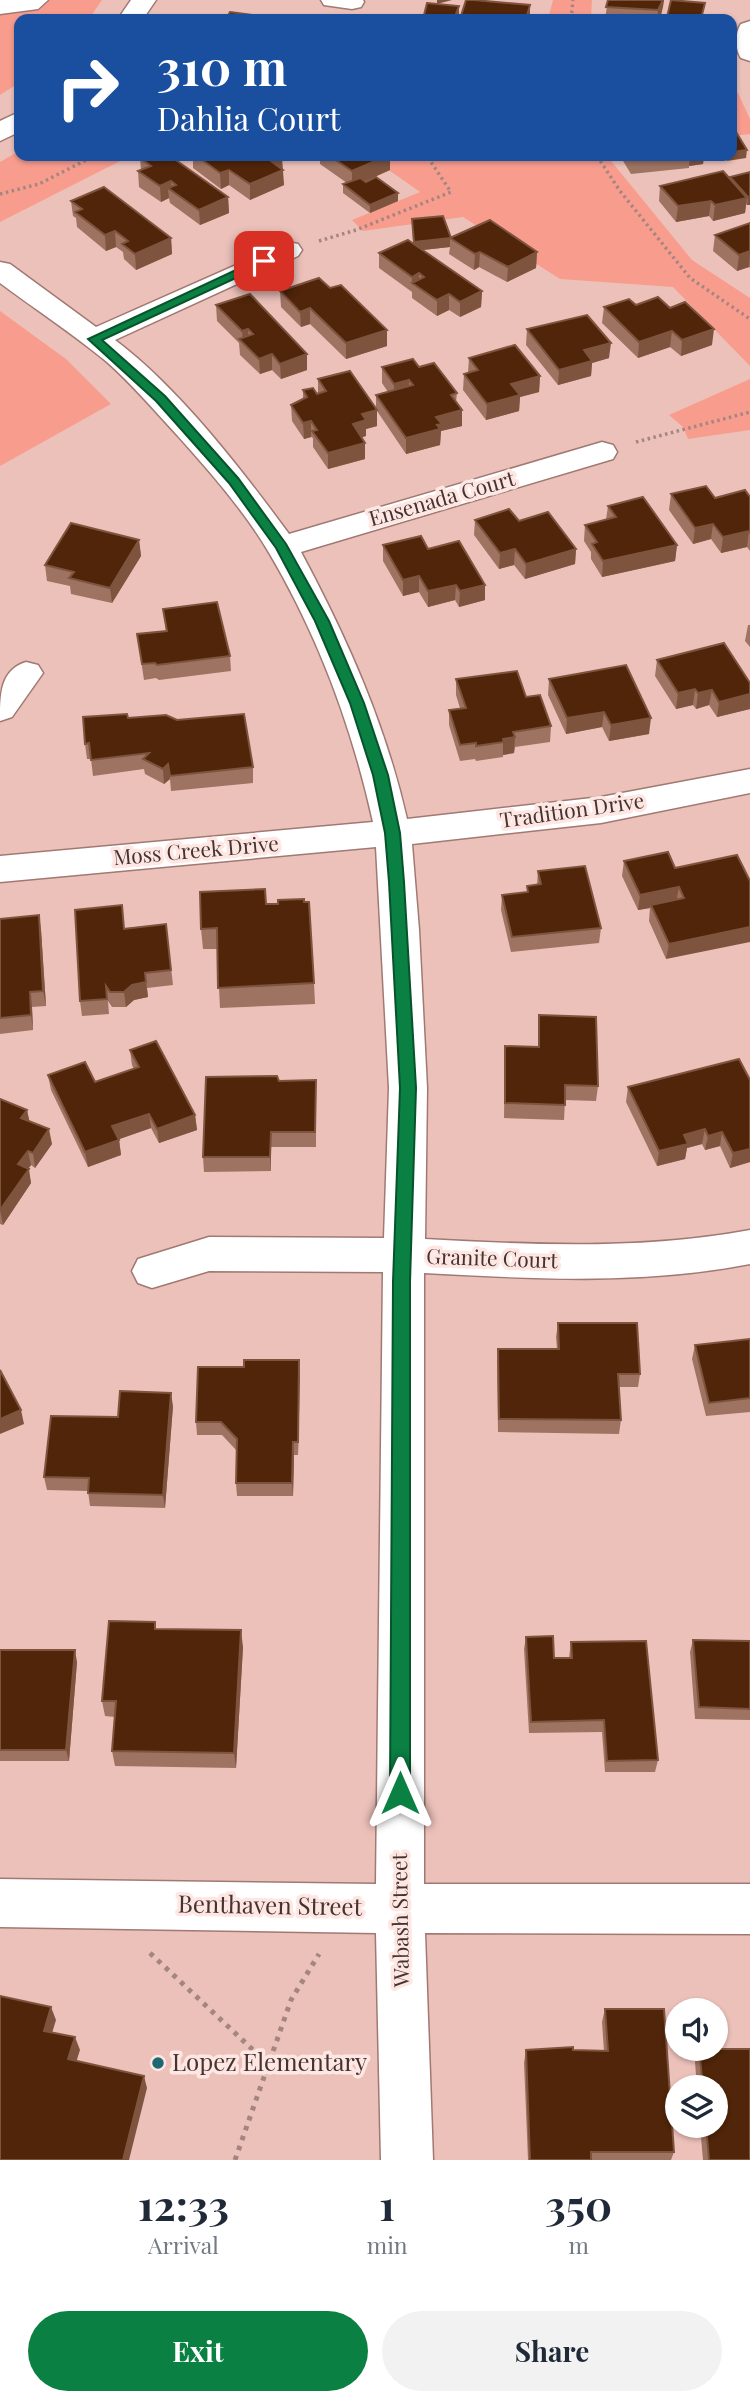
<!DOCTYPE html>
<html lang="en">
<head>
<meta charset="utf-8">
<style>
  body { margin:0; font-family:"Playfair Display",serif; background:#f2f2f3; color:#1f2937; height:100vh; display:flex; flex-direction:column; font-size:26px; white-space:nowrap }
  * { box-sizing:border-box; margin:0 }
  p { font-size:23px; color:#747a83 }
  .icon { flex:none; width:38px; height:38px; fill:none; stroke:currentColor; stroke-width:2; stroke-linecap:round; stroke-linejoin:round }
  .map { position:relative; height:2160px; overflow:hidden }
  .sheet { display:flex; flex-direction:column; background:#fff; flex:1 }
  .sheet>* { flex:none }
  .top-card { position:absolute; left:14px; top:14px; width:723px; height:147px; border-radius:14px; box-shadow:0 2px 5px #0004; background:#1a4fa0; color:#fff; overflow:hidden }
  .controls { position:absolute; left:665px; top:1998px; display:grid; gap:14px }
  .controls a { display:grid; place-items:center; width:63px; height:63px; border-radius:50%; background:#fff; box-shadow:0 2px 5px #0004; font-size:35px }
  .pin { position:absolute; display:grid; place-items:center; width:60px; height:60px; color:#fff; margin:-30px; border-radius:14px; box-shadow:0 4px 10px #0006 }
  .me { position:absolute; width:77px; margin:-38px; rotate:0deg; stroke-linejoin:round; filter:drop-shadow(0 0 5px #0008) }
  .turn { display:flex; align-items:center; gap:24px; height:147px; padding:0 28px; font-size:32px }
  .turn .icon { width:91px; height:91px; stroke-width:2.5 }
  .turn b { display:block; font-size:49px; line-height:60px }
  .eta { display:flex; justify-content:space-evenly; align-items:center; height:119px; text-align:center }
  .eta b { font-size:42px; font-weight:700; line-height:49px }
  .primary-button { display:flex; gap:14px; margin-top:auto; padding:14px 28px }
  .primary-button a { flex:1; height:80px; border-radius:42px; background:#0b8043; color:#fff; font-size:28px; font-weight:700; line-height:80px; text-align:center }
  .primary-button a+a { background:#f2f2f3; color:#1f2937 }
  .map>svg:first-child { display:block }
  .green { fill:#f89d8e }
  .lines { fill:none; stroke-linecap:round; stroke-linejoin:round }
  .minor-casing { stroke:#a17973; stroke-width:3 }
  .path-far1 { stroke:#a58580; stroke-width:3.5; stroke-dasharray:2.5 3.5; stroke-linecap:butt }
  .path { stroke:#a58580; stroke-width:5; stroke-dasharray:4.5 6; stroke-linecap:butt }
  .minor { fill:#fff; fill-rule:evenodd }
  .wall { fill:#9e7362 }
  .shaded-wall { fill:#7f543e }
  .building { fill:#502509; stroke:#7f543e; stroke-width:2 }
  .route { fill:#0b8043; stroke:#07532c; stroke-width:2 }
  .poi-dot { fill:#1e6873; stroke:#fee7e3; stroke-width:2.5 }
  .labels { text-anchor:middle; stroke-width:7; stroke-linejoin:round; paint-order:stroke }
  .street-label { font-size:21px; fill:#443330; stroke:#fee7e3 }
  .near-street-label { font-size:24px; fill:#443330; stroke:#fee7e3 }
  .near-poi-label { font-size:24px; fill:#443330; stroke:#fee7e3; text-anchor:start }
</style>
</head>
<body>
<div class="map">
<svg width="750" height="2160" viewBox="0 0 750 2160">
  <rect width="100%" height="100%" fill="#ecc1ba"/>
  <path class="green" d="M49,0h53l-13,19h-70v64l-19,12v-81l35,-8z
    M553,0h39l-1,19h-43z
    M732,93h6l12,26v15l-18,2z
    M19,151v5h111l-130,66v-60z
    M369,156h238l85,104 58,38v68l-77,-79 -113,-8 -97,-62 -100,14 -11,-11 68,-28z
    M0,311l66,48 45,45 -111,62z
    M750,379v51l-62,9 -5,-12 -14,-12z"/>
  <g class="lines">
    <defs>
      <path id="minor" d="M0,0h48l-10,9 -38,5z
        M131,0h25l-13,19h-25z
        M321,0h42l1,2 -3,5 -9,2 -28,-4z
        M750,21v40l-9,-3c-6,-8 -6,-26 0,-34z
        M19,112v20l-19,9v-20z
        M288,242l10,2 4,6 -4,6 -183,84c64,48 127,130 174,194l313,-92 11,3 4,7 -4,7 -312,93c46,86 84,171 106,267l194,-22 149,-28v24l-149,30 -189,21 7,86 8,158 -2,151c108,6 218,11 325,-9v34c-108,21 -217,15 -326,9v611h326v50l-325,-1 8,227h-52l-5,-227 -376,-6v-48l376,5 7,-612 -174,-1 -57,17 -14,-5 -6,-12 6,-12 71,-22 175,1 5,-150 -13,-241 -376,35v-26l373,-34c-21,-95 -55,-187 -105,-271 -25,-42 -59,-80 -91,-116 -23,-25 -45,-51 -70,-73 -34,-28 -72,-53 -107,-79v-21l10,2 86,63z
        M26,662l12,3 5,8 -31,44 -12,4c0,-26 0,-51 26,-59z"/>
    </defs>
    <use href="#minor" class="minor-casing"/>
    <path class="path-far1" d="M571,19l2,-19
      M597,156l23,35 70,87 60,41
      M0,194l39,-10 55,-28
      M319,241l37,-11 95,-38 -24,-36
      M636,442l114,-30"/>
    <path class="path" d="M150,1953l119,112
      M235,2160l56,-160 28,-46"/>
    <use href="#minor" class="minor"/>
  </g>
  <path class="wall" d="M608,0h56l-4,19h-55z
    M193,156h87l4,29 -34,15 -21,-15 -8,4 -28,-21z
    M318,156h72v14l-25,11 33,20 -28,12 -27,-20v-9l4,-1 -27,-19v-7z
    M620,156h84l-1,8 -14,2v2l-58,6z
    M140,158l88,39 1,16 -29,12 -30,-22 -1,-5 -8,4 -22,-15 -1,-16 3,-1z
    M750,172v33h-3l-1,-1 -1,9 -32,8 -4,-5 -33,6 -17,-21 1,-15 69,-8z
    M71,201l100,37 1,16 -36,16 -12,-11 -1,-7 -7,-5 -10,4 -29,-24 -1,-9 -3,-2z
    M412,219l39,19 86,14 -1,16 -29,14 -28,-15 -5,3 -25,-16 1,-7 -28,3 60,41 -1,16 -21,10 -11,-7 -12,6 -25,-18v-6l-33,-24v-15l34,-9z
    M750,223v45l-1,-1 -12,4 -24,-20 2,-16z
    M330,288l57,42v16l-41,13 -36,-35 -9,3 -20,-20 -1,-16z
    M216,305l91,65 -26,9 -9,-9 -12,4 -20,-19 -1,-12 -22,-22z
    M636,305l34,3 42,37 -31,11 -11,-9 -32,11 -36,-35 2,-16z
    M527,329l82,29 -17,5 -1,13 -33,9 -32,-40z
    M469,358l71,18 -1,16 -19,5 -1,14 -33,9 -23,-30 1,-16 4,-1z
    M382,367h37l38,26 -1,9 6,8v16l-21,5 -1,14 -34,9 -29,-43v15l-11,3v7l-4,1 3,22 -37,10 -15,-22v-9l-2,-1 -7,2 -12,-18 -1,-16 12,-6v-9l15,3v-14l58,30v-14l12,-3 -6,-9z
    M671,494l44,4 35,-1v54l-3,-4 -26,6 -10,-14 -18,5 -24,-34z
    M608,506l69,39 -2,16 -73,16 -11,-18v-7l-7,-11 1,-16 21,-5z
    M475,520l44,1 57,28 -1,15 -50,15 -11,-14 -15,4 -25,-34z
    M139,540l2,16 -29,47 -41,-9 -1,-8 -23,-5 -2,-16z
    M383,545l45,4 57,51 -26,7 -4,-7 -27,7 -9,-15 -16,4 -20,-35z
    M163,609l67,47 1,15 -72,9 -3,-2 -12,2 -7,-46 29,-3z
    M748,625h2v22l-5,-6z
    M657,660l93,23v26l-33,8 -8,-12 -13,4 -3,-4 -17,4 -21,-33z
    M456,679l70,18 25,29 -1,16 -35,5 -1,6 -11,2v2l-27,4 -1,-2 -15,2 -11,-36v-15l11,-2 -4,-13z
    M549,679l100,55 -40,7 -7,-14 -36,7 -18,-39z
    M128,718l125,49v16l-82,8 -1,-12 -6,5 -19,-10 -1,-5 -51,7 -2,-17h-4l-2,-15z
    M737,855l-71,104 -17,-38 1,-13 -12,2 -16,-34 2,-15 51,7z
    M538,871l63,57 -2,15 -88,9 -10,-42 1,-15 25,-3v-6l10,-1z
    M266,904l48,79 1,21 -95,4 -3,-59h-14l-2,-20z
    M0,919l41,11 5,76 -14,1 1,23 -33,4z
    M166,924l7,61 -26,3 1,9 -14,3 -8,7h-14l-4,-6 1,13 -27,2 -2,-15 45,-73z
    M539,1015l59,71 -2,15 -31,-1 -1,20 -60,-2 1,-72 33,1z
    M130,1050l65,65 2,15 -38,13 -8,-15 -32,11 2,16 -33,12 -37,-77 -3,-15 47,7 39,-13 -2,-4z
    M750,1080v82l-20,6 -10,-22 -15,4 -3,-6 -15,4 -2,11 -28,7 -31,-64 2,-15z
    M279,1081l37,14v52h-45v24l-67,1 -1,-15z
    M0,1099l27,11 2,11 23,23 -17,24 -4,-3 -3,4 3,14 -28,42 -3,-1z
    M558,1323l82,51 -2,13h-19l2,33 -2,14 -121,-2 -1,-70 1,-13h59l-1,-12z
    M750,1339v73l-44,4 -14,-57 3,-14z
    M299,1360l-1,95h-4l-1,41h-56l-1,-13 1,-32 -15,-16h-25l-1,-13 48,-55z
    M173,1406l-8,102 -75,-2 -2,-15 -41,-1 -3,-13z
    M156,1629l87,18 -7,121 -121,-2 -3,-15 3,-34 -10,-1 -3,-15z
    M526,1637l28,21h15l2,-16 87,118 -3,12h-50l-3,-40 -73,1 -5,-84z
    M693,1640l57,1v79l-55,-1 -5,-67z
    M0,1650l77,12 -8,99h-69z
    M605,2009l69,143 -3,8h-143l-4,-97 2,-13 78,1 -2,-29z
    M699,2049l51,111h-47l-3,-34h16v-38h-19l-2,-26z"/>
  <path class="shaded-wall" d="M437,0h15l-15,4z
    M663,0h1l-1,7 -3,12h-3l1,-9z
    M530,5v14h-4z
    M459,6v8l-2,5h-3z
    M747,150l-1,8 -19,3 1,-5h4v-4z
    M387,156h3v14l-38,17v-16z
    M690,156h14l-1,8 -14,2z
    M710,156h15l-15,3z
    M282,157l2,28 -34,15v-16l21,-23z
    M229,170v15l-8,4 -1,-16z
    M171,181l1,9 -4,-2 1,10 -8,4 -1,-16z
    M398,193v8l-28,12v-8z
    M228,197l1,16 -29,12 -1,-15z
    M748,197h2v8h-3z
    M747,198l-2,15 -32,8 2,-16z
    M711,201l-2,15 -33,6 2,-16z
    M115,231l1,16 -10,4 -1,-16z
    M171,238l1,16 -36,16 -1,-16z
    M450,238v9l-36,4v-9z
    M750,251l-1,16 -12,4 2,-16z
    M480,252l-1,15 -5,3 1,-16z
    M537,252l-1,16 -29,14 1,-15z
    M419,273v14l-7,-4v9v-15z
    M482,291l-1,16 -21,10v-15z
    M449,294v16l-12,6v-16z
    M310,308v16l-9,3 -1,-15z
    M248,329l1,16 -6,-2 -1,-12z
    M714,329l-2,16 -31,11 1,-16z
    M387,330v16l-41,13v-16z
    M672,331l-2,16 -32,11 1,-16z
    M611,343l-2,15 -17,5 -1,13 -33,9 1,-15 25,-20z
    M272,354v16l-12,4 -1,-15z
    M307,354v16l-26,9 -1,-15z
    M540,376l-1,16 -19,5 -1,14 -33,9 1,-16 24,-20z
    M409,380v16l-15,4v-16z
    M377,410v16l-11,3v7l-13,4v-16l9,-10z
    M462,410v16l-21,5 -1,14 -34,9v-16l30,-21z
    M311,421v16l-7,2 -1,-16z
    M365,443v16l-37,10v-16z
    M713,524l-2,15 -18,5 2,-16z
    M749,531l-2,16 -26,6 2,-16z
    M139,540l2,16 -29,47 -2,-15z
    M677,545l-2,16 -73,16 1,-16z
    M515,549l-1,16 -15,4 1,-16z
    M576,549l-1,15 -50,15 1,-15z
    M419,576v16l-16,4v-16z
    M456,585l-1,15 -27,7v-16z
    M485,585v15l-26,7 1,-16z
    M695,689l-2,16 -17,4 2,-16z
    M712,690l-3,15 -13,4 2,-16z
    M750,694v15l-33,8 2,-15z
    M604,712l-2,15 -36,7 1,-16z
    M651,718l-2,16 -40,7 2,-16z
    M515,737l-1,16 -11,2v-16z
    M168,764l2,15 -6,5 -1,-15z
    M679,887l-3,16 -25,2 -1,3 -12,2 2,-15z
    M39,915l2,15 5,76 -3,-15z
    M750,927v15l-84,17 3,-15z
    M145,973l3,24 -14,3 -8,7 -2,-15z
    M30,992l2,15 1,23 -2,-15z
    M27,1110l3,14 -9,-6z
    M149,1114l2,14 -37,13 -2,-15z
    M195,1115l2,15 -38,13 -2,-14z
    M49,1129l3,15 -17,24 -2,-15z
    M705,1129l-3,15 -15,4 -2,11 -28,7 2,-15 25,-16z
    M271,1132v39l-1,-14z
    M722,1132l-2,14 -15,4 3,-14z
    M119,1140l2,15 -33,12 -3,-15z
    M750,1149v13l-20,6 3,-15z
    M28,1151l3,14 -10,14 -3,-15z
    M29,1169l2,14 -28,42 -3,-15z
    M299,1360l1,14 -2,81v-13z
    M171,1393l2,13 -8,102 -2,-13z
    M21,1410l3,14 -24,10v-15z
    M293,1442l1,13 -1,41 -1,-13z
    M241,1630l2,17 -7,121 -2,-15z
    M75,1650l2,12 -8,99 -3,-11z
    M51,2007l5,13 -7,23 -5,-12z
    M75,2037l5,13 -7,22 -5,-13z
    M144,2076l3,12 -18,72h-6z"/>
  <path class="building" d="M466,0h8l56,5 -4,14h-66z
    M608,0h55l-5,10 -52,-3z
    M671,0l34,3 -4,16 -34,-2z
    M427,3l32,3 -5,13h-31z
    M230,12l38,5v2h-42z
    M732,127h1l14,23 -15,2z
    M146,156h24l58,41 -29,13 -31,-22 8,-3 -5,-4 -11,5 -22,-15 13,-5 -11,-8z
    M197,156h83l2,1 -11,4 12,9 -33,14 -21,-14 -9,3z
    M330,156h57l-35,15z
    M630,156h31l-29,3z
    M723,171l24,27 -32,7 -4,-4 -33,5 -18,-20z
    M750,172v25h-2l-18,-20z
    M376,177l22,16 -28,12 -27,-21 17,-6 6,4z
    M104,187l67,51 -36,16 -13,-10 6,-3 -13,-10 -10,4 -30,-23 7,-3 -11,-8z
    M443,216l8,22 -37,4 -2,-23z
    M490,220l47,32 -29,15 -28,-15 -5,2 -25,-16z
    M750,223v28l-11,4 -24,-20z
    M408,240l74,51 -22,11 -11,-8 -12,6 -25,-17 12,-6 -5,-4 -7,4 -33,-24z
    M319,278l11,10 11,-3 46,45 -41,13 -36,-35 -10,4 -20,-21z
    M250,294l57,60 -27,10 -8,-10 -13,5 -20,-20 14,-5 -5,-5 -6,2 -26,-26z
    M658,297l12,11 15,-6 29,27 -32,11 -10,-9 -33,11 -35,-35 25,-8 7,6z
    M587,315l24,28 -27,7 8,11 -33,9 -32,-41z
    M515,345l25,31 -29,8 9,11 -33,9 -23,-30 14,-4 -9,-12z
    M413,359l6,8 15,-4 23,30 -6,2 11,15 -26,7 6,7 -5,1 3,4 -34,9 -30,-43 37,-10 -4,-5 -15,4 -12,-17z
    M350,371l27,39 -15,4 4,6 -13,4 12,19 -37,10 -16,-22 5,-1 -6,-9 -8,2 -12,-18 16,-8 -4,-7 10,-2 4,6 9,-3 -8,-12z
    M706,486l9,12 30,-8 5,7v35l-1,-1 -26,6 -10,-13 -18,4 -24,-34z
    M643,497l34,48 -74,16 -11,-17 5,-2 -12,-17 31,-8 -8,-11z
    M509,509l10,12 29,-9 28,37 -50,15 -11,-15 -15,4 -25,-33z
    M71,523l68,17 -29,48 -41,-10 5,-6 -29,-7z
    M421,536l7,13 31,-8 26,44 -25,6 -4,-6 -28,6 -9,-15 -16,4 -20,-35z
    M217,602l13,54 -73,9 -2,-2 -13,1 -5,-30 30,-3 -4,-22z
    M724,643l26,40v11l-31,8 -7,-12 -14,3 -3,-4 -17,4 -21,-33z
    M626,665l25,53 -40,7 -7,-13 -37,6 -18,-39z
    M517,671l9,26 14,-2 11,31 -38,6 2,5 -12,2 1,3 -28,4v-3l-16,2 -11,-35 17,-2 -10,-29z
    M127,714l1,4 38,-3 11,5 67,-6 9,53 -83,9 -2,-12 -5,5 -20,-10 6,-6 -58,7 -2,-17 -4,1 -2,-27z
    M668,852l7,16 62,-13 13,26v46l-81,17 -18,-39 33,-7 -5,-11 -39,8 -16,-34z
    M585,866l16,62 -89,9 -10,-42 26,-3 -1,-6 14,-2 -3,-13z
    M265,889l1,15h12v-4l26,-1v3h5l5,81 -96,5 -1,-60 -16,1 -1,-37z
    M122,905l2,24 42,-5 5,46 -26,3 1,9 -14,3 -8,7h-14l-4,-6 1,13 -27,2 -5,-91z
    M39,915l4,76 -13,1 1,23 -31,3v-99z
    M539,1015l57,2 2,69 -33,-1v20l-60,-2v-57l34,1z
    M156,1041l39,74 -38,14 -8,-15 -37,12 7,14 -34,12 -37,-77 37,-13 10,20 44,-15 -9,-17z
    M739,1059l11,21v69l-17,4 -11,-21 -14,4 -3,-7 -21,6 4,9 -29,7 -31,-64z
    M277,1076l2,5 37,-1 -1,52h-44l-1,25h-67l3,-80z
    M0,1099l27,11 -6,8 28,11 -16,24 -5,-2 -10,13 11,5 -29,41z
    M558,1323h79l3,51h-22l3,46 -122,-1 -1,-70h61z
    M750,1339v59l-41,5 -14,-58z
    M244,1360h55l-1,82h-5l-1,41h-56l1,-44 -16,-17h-25l2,-55h46z
    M0,1370l21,40 -21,9z
    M120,1391l51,2 -8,102 -75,-2 1,-15 -45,-1 7,-61 67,1z
    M109,1621l46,1v7l86,1 -7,123 -122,-2 4,-50h-14z
    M553,1636l1,22h18l-1,-16 75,-1 12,119 -51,1 -3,-41 -73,2 -5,-85z
    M693,1640l57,1v68l-51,-2z
    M0,1650h75l-9,100h-66z
    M0,1996l51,11 -7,24 31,6 -7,22 76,17 -21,84h-123z
    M605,2009h59l10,143h-83v8h-61l-4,-110 47,-3v3l35,1z
    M699,2049h51v111h-41l-3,-34h10v-38h-13z"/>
  <path class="route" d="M264,257l4,1v5l-166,77 63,56 73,82 48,66 43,77 35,82 24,72 12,58 4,49 12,206 -6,194v511l-3,6 -7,3 -7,-3 -3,-6 3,-511 7,-194 -11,-206 -4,-49 -12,-58 -23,-72 -35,-82 -39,-73 -47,-65 -73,-82 -68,-62z"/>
  <circle class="poi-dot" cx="158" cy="2063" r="7"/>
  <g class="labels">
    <g class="street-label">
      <text transform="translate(442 499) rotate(-16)" y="7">Ensenada Court</text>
      <text transform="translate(572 811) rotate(-8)" y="7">Tradition Drive</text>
      <text transform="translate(196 851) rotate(-5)" y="7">Moss Creek Drive</text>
      <text transform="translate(492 1259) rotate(2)" y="7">Granite Court</text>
      <text transform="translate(401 1920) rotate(-91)" y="7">Wabash Street</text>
    </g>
    <g class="near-street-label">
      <text transform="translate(270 1906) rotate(1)" y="8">Benthaven Street</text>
    </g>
    <g class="near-poi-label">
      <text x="172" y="2071">Lopez Elementary</text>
    </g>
  </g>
</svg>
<div class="controls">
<a><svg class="icon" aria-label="sound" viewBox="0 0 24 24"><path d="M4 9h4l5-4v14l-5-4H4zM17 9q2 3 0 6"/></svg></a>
<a><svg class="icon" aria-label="layers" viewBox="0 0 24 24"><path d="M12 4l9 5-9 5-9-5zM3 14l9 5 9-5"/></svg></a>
</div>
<div class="pin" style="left:264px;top:261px;background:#d93025"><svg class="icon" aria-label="arrive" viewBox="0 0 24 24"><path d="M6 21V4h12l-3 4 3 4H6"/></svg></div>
<svg class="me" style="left:400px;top:1793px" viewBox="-20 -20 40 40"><path d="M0-17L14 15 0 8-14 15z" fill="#0b8043" stroke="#fff" stroke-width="4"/></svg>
<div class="top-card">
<div class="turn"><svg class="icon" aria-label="right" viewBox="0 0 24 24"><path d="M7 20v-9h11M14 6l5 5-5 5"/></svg><div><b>310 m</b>Dahlia Court</div></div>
</div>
</div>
<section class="sheet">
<div class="eta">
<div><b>12:33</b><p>Arrival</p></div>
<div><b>1</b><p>min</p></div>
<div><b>350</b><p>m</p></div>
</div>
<div class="primary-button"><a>Exit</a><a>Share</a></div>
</section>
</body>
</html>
